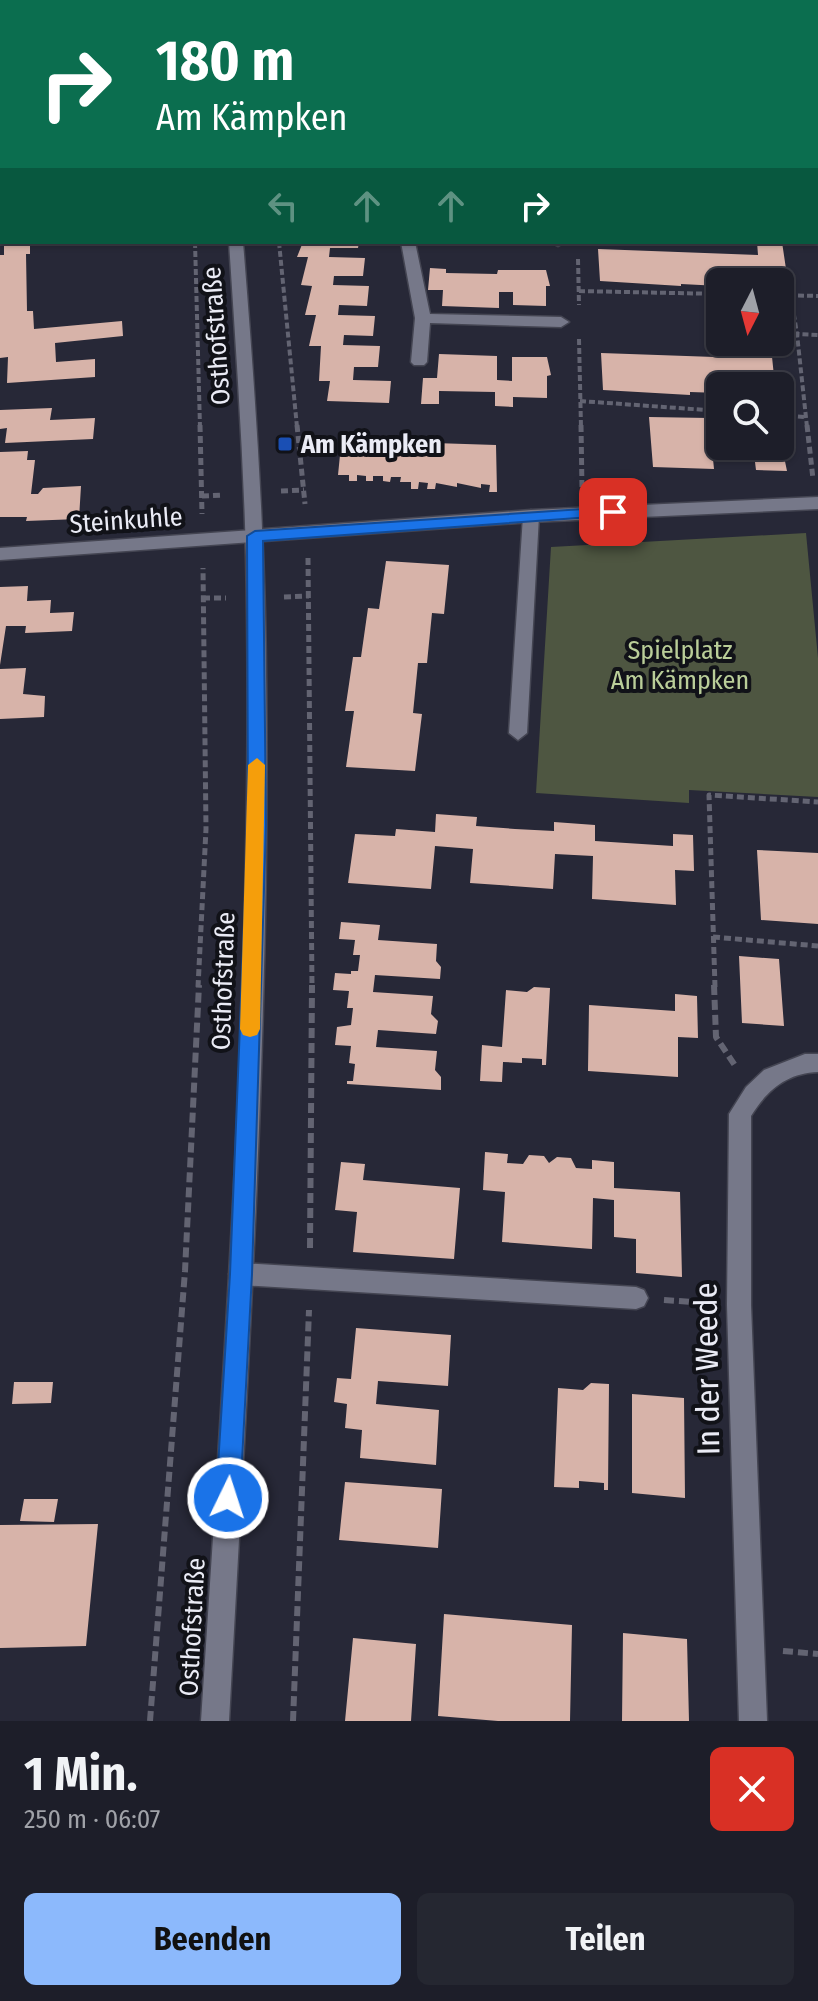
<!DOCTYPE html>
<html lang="de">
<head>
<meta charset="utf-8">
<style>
  body { margin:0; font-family:"Fira Sans Condensed",sans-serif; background:#252731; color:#f1f3f6; height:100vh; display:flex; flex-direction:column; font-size:30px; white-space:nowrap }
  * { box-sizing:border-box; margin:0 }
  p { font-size:26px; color:#a0a2a8 }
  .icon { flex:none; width:44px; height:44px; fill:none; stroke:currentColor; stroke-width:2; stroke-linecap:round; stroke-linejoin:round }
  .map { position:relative; height:1721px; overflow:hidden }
  .side { display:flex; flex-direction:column; background:#1d1e29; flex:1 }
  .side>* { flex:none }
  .banner { position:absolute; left:0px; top:0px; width:818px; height:244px; box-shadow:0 2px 6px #0004,0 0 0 2px #3b3c46; background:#0b6e4f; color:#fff; overflow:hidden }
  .needle { width:52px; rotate:186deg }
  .fabs { position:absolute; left:706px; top:268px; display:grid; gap:16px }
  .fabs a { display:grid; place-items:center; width:88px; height:88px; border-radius:12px; background:#1d1e29; box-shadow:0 2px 6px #0004,0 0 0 2px #3b3c46; font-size:40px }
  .pin { position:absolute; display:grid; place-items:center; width:68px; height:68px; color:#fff; margin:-34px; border-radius:16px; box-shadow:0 4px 12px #0006 }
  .me { position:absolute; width:88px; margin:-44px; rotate:4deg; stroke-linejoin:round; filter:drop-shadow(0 0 6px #0008) }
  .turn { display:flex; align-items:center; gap:28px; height:168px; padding:0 24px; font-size:36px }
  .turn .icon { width:104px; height:104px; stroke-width:2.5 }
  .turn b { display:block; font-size:56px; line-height:68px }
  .lanes { display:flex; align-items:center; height:76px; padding:0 24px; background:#0003; justify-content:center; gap:40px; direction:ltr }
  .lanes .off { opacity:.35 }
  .round { display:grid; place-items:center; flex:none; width:84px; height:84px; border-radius:12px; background:#252731 }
  .headline { display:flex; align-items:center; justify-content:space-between; height:136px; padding:0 24px }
  h1 { font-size:48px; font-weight:700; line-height:60px }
  .primary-button { display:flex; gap:16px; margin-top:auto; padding:16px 24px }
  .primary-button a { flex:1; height:92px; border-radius:12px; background:#8cb9fc; color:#111; font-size:32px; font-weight:700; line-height:92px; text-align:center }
  .primary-button a+a { background:#252731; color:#f1f3f6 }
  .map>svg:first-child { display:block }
  .green { fill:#4e5641 }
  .building { fill:#d7b3a9 }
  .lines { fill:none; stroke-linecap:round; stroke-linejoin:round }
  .service-casing { stroke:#444552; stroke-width:3 }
  .minor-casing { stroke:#444552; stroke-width:3 }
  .tertiary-casing { stroke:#444552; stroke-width:3 }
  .path-far2 { stroke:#636472; stroke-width:4; stroke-dasharray:6 3; stroke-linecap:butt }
  .path-far1 { stroke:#636472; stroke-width:5; stroke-dasharray:7 4; stroke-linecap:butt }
  .path { stroke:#636472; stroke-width:6; stroke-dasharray:10 5; stroke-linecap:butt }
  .service { fill:#767889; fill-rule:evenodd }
  .minor { fill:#767889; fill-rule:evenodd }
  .tertiary { fill:#767889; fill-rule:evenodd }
  .route { fill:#1a73e8; stroke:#114b97; stroke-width:2 }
  .slow { fill:#f59e0b }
  .transit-dot { fill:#1a4fb4; stroke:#111218; stroke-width:3 }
  .labels { text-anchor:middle; stroke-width:8; stroke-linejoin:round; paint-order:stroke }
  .street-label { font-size:26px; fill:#eaebf5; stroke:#111218 }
  .poi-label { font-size:26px; font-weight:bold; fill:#eaebf5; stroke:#111218; text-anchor:start }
  .park-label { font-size:26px; fill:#bace99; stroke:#111218 }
  .near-street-label { font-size:32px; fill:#eaebf5; stroke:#111218 }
</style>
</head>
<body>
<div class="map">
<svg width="818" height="1721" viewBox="0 0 818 1721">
  <rect width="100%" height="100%" fill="#272837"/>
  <path class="green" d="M806,533l12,125v139l-129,-7v13l-153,-10 15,-246z"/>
  <path class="building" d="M4,242h26v12h-4l1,57h6l1,18 88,-8 1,15 -68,7 1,19 39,-3v18l-88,6 1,-26 -8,1v-103h4z
    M303,242h56l-1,6h-28l-1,9 36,1 -2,18h-29l-1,9 36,1 -2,20 -28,-1 -1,10 37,1 -2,20 -29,-1 -1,10 37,1 -2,21h-24l-1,13 38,1 -2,22 -62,-2 3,-20h-11l2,-35h-12l7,-31h-11l7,-29 -11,-1 7,-28h-11z
    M757,242h25l7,47h-9v-7h-60v4l-39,-2v2l-81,-5 -2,-32 160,6z
    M430,268l16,1v4l51,1 1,-4h48l4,16h-4v20l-33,-1v-13h-14v16l-57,-2 1,-16h-15z
    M761,344l10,3 4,39h-55v7l-30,-1v3l-87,-5 -2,-37 142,5 -2,-12z
    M439,354l58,2v24l15,1v-24h35l4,18 -4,1v22l-34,-1v10l-18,-1v-14l-56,-1v13h-18l2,-26h14z
    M52,408l-2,12 45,-2 -2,21 -88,4 2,-15 -7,1v-19z
    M649,417l60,1 5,51 -61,-2z
    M342,435l62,2 -1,5 93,3 1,47h-8l1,-7 -9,-1v4l-24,-5v4l-21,-4 -1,6h-8l1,-6 -9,-1 -1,7h-7v-7h-11l1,-5h-10l-1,5 -7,-1v-5h-10v5h-7v-5l-9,-1v6h-8v-6h-11z
    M780,437l7,34 -31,-1 -3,-24h27z
    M28,451l-1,9h8l-4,34h7l5,-6 38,-2 -2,33 -53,2 1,-4h-27v-65z
    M386,561l63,4 -5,49 -12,-1 -5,50h-9l-5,50 9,1 -7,57 -69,-4 8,-56h-9l8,-54h8l7,-49 11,1z
    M28,586l-1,15 24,-1 -1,13 24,-1 -2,19 -47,2 1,-7h-20l-6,39v-78z
    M26,668l-3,26 22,2 -1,21 -44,2v-50z
    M436,814l41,3 -1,9 39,3 39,2v-9l41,3v16l78,5v-12l20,1 1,36 -19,-1 1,35 -84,-6 1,-43 -38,-2 -2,35 -41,-3 -42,-3 3,-34 -38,-3 -4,43 -83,-6 7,-49 40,2 1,-7 39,3z
    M757,850l61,3v71l-57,-4z
    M341,922l39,3 -2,15 59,4 -1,17 5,6 -1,12 -65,-4 -2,17 60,4 -2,18 7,7 -2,13 -58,-4 -2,17 61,4 -2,19 6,7v13l-94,-6v-3h6l2,-17 -6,-1 2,-17 -16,-1 2,-18 14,-2 2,-17h-6l2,-17 -16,-1 2,-17 16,1v-3h7l2,-16h-7l2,-15 -16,-1z
    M739,956l40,3 5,67 -42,-3z
    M534,987l16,1 -4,77h-4v-6l-20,-1v5l-19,-1 -1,20 -22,-1 2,-36 20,2 4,-57 21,2z
    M675,994l22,2 1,42 -20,-1v40l-90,-6 1,-66 86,6z
    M485,1152l23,2 -1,9 16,1 6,-9 15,1 5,7 8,-6 14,1 5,10 16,1v-9l22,2v26l66,4 2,85 -46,-4v-34l-22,-2v-37l-21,-2 -1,51 -90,-7 3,-50 -22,-2z
    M341,1162l24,2 -2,16 97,8 -6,71 -101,-7 4,-40 -22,-2z
    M356,1328l95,7 -3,51 -70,-5 -2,23 63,6 -3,55 -76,-7 2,-28 -17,-2 2,-24 -13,-2 3,-24 14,1z
    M14,1382h39l-2,21 -39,1z
    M591,1383l18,1 -1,106h-4v-7l-25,-2v7l-25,-1 4,-99 25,2z
    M632,1394l52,4 1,100 -53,-5z
    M345,1482l97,7 -4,59 -99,-8z
    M24,1499h34l-4,23 -34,-1z
    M98,1524l-12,122 -86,2v-123z
    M444,1614l128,11 -2,96h-72l-60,-5z
    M623,1633l64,6 2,82h-67z
    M353,1638l63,6 -5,77h-66z"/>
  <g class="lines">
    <defs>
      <path id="service" d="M401,242h14l15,72 131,3 8,5 -8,5 -131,-4 -3,39 -3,3h-10l-3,-3 4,-44z
        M550,242h15l-7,4z
        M531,510l8,6 -12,217 -9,7 -9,-7 14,-217z
        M241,1263l395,24 8,3 4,8 -4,8 -8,3 -395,-24 -8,-3 -4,-8 4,-8z"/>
      <path id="minor" d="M545,0h12v2h-12z
        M816,190h2v8h-2z
        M818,497v12l-287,13 -531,38v-12l531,-38z
        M805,1054h13v18c-31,1 -51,18 -67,44v189l16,416h-28l-12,-416 2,-191 17,-27 18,-17z"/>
      <path id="tertiary" d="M192,0h12v2h-12z
        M229,242h14c10,124 19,247 22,371 8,370 -16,739 -36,1108h-28c24,-369 51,-738 46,-1107 -1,-125 -10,-248 -18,-372z"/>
    </defs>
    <use href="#service" class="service-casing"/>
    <use href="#minor" class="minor-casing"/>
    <use href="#tertiary" class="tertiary-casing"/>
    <path class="path-far2" d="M195,242l5,185
      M279,242l18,185
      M578,259l1,46
      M579,291l141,3
      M780,295l38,1
      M791,296l6,38
      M579,339l2,88
      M580,401l140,10
      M780,415l25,2
      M807,427l-10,-93 21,1"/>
    <path class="path-far1" d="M200,425l2,89
      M297,425l8,79
      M581,425l1,64
      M807,425l6,54
      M281,491l23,-1
      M202,496l21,-1
      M308,558l4,429
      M284,597l25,-1
      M203,598h23
      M713,937l105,9
      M198,987l8,-158 -3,-261
      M715,987l-6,-192 109,7"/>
    <path class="path" d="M714,985l2,52 20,30
      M310,1248l2,-263
      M664,1300l42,3
      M783,1651l35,3
      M150,1721l35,-450 14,-286
      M293,1721l16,-411"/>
    <use href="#service" class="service"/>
    <use href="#minor" class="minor"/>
    <use href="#tertiary" class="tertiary"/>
  </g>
  <path class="route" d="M613,507l6,1v7l-356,26 3,284 -14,449 -12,224 -4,8 -8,4 -8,-4 -4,-8 14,-224 18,-449 -1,-289 8,-5z"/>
  <path class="slow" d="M257,758l8,7 -5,264 -3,6 -7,2 -7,-2 -3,-6 8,-264z"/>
  <rect class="transit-dot" x="277" y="436" width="16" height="16" rx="4"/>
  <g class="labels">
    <g class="street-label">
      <text transform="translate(216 336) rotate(-94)" y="9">Osthofstraße</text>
      <text transform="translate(126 520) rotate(-4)" y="9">Steinkuhle</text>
      <text transform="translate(223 981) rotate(-88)" y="9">Osthofstraße</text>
      <text transform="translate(192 1627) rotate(-87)" y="9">Osthofstraße</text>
    </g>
    <g class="poi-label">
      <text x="301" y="453">Am Kämpken</text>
    </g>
    <g class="park-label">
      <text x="680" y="659">Spielplatz<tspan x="680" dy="30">Am Kämpken</tspan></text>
    </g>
    <g class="near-street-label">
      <text transform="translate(707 1369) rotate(-91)" y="11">In der Weede</text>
    </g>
  </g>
</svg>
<div class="fabs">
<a><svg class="needle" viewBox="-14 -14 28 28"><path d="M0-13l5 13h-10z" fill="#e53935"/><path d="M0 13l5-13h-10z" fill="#a0a2a8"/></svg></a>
<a><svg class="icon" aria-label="search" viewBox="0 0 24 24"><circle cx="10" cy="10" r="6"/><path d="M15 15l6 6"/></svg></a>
</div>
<div class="pin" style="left:613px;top:512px;background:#d93025"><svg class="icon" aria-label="arrive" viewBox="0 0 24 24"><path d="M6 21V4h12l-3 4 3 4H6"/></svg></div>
<svg class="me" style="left:228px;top:1498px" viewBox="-20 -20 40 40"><circle r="17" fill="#1a73e8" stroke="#fff" stroke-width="3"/><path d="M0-11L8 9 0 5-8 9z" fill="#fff"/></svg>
<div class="banner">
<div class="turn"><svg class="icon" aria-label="right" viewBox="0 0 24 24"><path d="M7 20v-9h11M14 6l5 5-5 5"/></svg><div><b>180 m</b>Am Kämpken</div></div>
<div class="lanes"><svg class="icon off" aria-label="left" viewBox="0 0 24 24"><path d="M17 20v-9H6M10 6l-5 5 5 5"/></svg><svg class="icon off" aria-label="ahead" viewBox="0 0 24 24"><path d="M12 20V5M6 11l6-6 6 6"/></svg><svg class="icon off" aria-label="ahead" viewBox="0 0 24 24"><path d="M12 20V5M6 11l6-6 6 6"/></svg><svg class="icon" aria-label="right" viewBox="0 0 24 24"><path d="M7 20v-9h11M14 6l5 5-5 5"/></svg></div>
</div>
</div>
<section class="side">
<div class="headline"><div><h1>1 Min.</h1><p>250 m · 06:07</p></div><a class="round" style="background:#d93025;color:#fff"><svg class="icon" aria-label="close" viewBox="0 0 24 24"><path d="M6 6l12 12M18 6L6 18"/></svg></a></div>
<div class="primary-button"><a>Beenden</a><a>Teilen</a></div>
</section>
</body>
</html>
